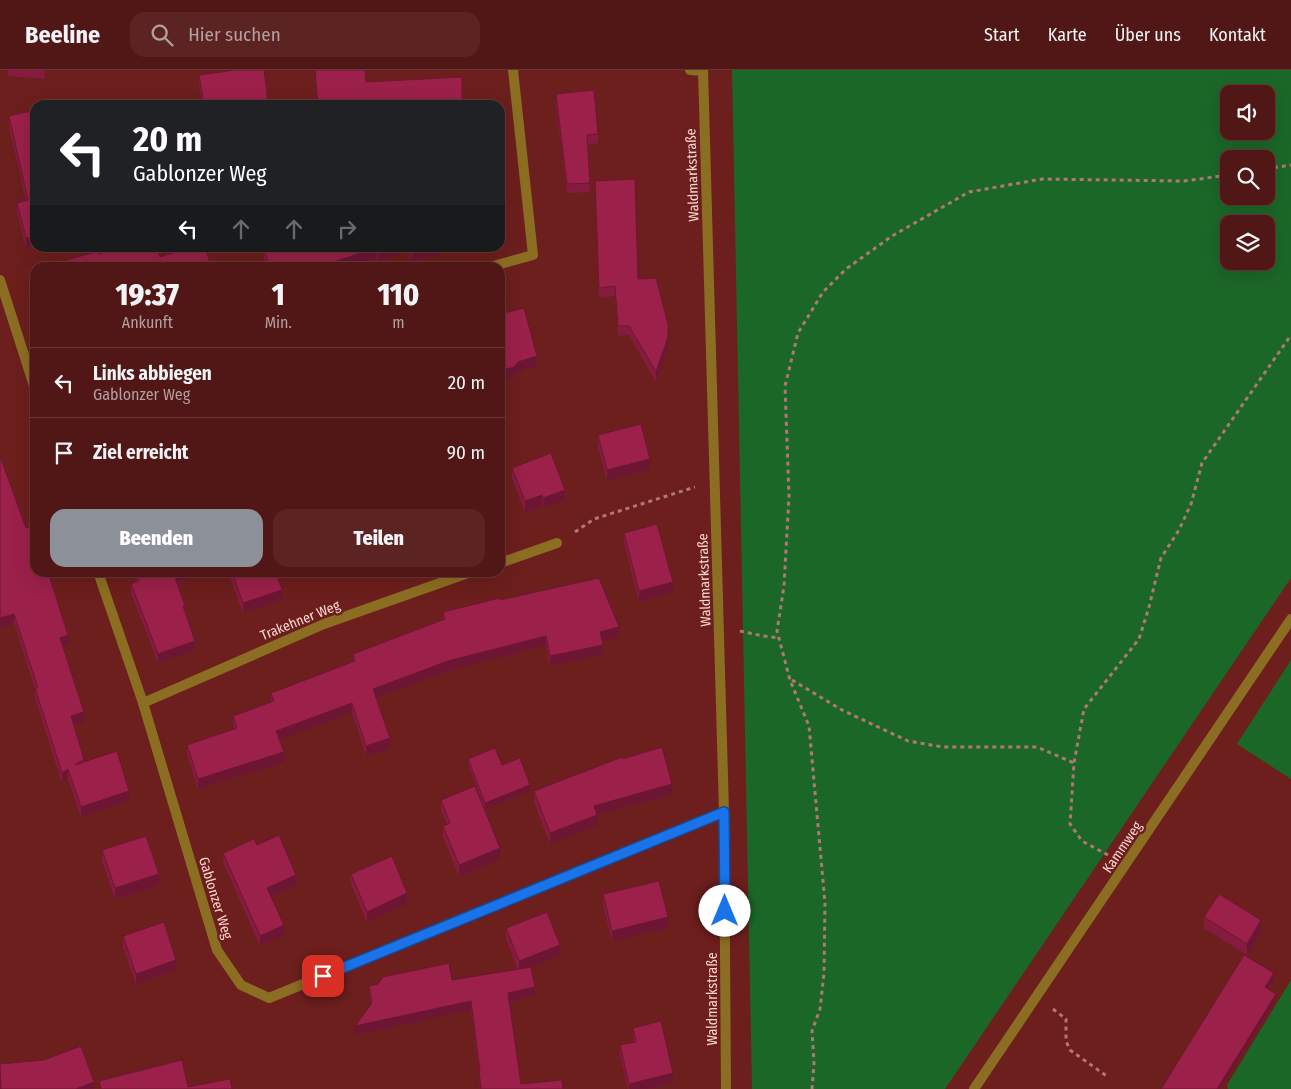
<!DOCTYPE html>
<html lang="de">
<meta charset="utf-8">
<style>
body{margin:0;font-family:"Fira Sans Condensed",sans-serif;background:#5b2423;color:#f1f3f6;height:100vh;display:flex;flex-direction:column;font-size:19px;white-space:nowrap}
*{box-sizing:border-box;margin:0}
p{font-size:16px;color:#b49fa1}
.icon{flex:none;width:28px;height:28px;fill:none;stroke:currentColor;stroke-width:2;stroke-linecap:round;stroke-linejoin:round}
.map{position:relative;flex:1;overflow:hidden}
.details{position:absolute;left:30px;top:192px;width:475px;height:315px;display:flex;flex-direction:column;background:#511716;border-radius:15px;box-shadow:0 5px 20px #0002,0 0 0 1px #673635}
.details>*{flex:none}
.guide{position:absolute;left:30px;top:30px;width:475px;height:152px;border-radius:15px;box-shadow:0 5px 20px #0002,0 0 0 1px #673635;background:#202124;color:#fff;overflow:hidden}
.buttons{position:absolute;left:1220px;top:15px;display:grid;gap:10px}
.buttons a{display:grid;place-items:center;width:55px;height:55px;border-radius:10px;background:#511716;box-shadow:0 5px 20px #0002,0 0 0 1px #673635;font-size:25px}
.pin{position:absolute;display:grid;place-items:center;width:42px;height:42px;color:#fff;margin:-21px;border-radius:10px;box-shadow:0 2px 8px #0006}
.me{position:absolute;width:55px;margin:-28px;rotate:0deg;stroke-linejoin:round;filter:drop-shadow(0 0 4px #0008)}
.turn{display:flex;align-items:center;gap:18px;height:105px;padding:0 20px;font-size:22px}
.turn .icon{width:65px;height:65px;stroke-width:2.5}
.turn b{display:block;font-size:35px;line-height:42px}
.lanes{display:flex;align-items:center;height:48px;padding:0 20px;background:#0003;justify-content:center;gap:25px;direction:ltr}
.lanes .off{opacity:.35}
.eta{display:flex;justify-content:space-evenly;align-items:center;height:85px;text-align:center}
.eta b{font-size:30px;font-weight:800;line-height:35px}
.cta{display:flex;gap:10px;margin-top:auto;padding:10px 20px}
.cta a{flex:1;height:58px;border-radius:15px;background:#8c9099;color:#fff;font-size:20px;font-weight:800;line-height:58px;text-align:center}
.cta a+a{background:#5b2423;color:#f1f3f6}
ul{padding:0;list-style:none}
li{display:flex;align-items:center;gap:15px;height:70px;padding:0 20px;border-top:1px solid #673635}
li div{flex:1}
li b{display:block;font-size:19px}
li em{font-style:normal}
header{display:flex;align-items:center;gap:30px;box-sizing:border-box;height:70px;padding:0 25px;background:#511716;border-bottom:1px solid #673635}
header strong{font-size:24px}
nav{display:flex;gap:28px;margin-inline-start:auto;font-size:18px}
.search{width:350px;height:45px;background:#5b2423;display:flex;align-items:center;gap:12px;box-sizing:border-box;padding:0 18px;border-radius:15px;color:#b49fa1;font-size:19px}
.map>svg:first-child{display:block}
.green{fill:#1b6728;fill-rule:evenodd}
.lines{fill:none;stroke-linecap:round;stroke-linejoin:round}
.path{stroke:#b27774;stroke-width:3;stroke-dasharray:4 4;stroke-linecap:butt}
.minor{stroke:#8c6e22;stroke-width:10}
.wall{fill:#851c40}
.shaded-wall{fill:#6c1634}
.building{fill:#9b204a;stroke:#6c1634}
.route-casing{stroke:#114b97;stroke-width:12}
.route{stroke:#1a73e8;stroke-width:9}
.labels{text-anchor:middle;stroke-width:5;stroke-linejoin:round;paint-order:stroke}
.street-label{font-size:14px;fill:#fdd7d2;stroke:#6c1f1d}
</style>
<header>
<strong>Beeline</strong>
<div class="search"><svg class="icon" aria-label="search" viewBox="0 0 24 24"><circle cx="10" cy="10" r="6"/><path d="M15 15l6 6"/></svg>Hier suchen</div>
<nav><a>Start</a><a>Karte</a><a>Über uns</a><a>Kontakt</a></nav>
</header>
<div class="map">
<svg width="1291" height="1019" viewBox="0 0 1291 1019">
<rect width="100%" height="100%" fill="#6c1f1d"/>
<g class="green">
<path d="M732,0H1291V508L945,1019H752ZM1229,24H1266V61H1229ZM1229,89H1266V126H1229ZM1229,154H1266V191H1229Z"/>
<polygon points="1291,590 1291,709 1237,674"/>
<polygon points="1291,910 1291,1019 1228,1019 1227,1015"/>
</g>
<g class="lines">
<g class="path">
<polyline points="1266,99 1291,95"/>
<polyline points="575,462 594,449 695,417"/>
<polyline points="740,561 763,566 779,568"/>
<polyline points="792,610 842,640 908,671 943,677 1037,677 1074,693"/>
<polyline points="1108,785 1082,771 1070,754 1074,693 1084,639 1139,569 1149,537 1161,488 1179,460 1191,434 1202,393 1291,265"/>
<polyline points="1053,939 1066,949 1066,971 1070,980 1108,1007"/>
<polyline points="812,1019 814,993 812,961 820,939 824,903 825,833 809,656 790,610 777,561 784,516 789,426 785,316 798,263 823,222 846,199 892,166 969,122 1042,109 1184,111 1229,105"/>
</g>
<g class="minor">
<polyline points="690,0 703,1"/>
<polyline points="703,0 724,742 726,1019"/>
<polyline points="486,198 533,185 513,0"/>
<polyline points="0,210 35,319"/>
<polyline points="500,493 557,473"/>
<polyline points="98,502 143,633 217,880 241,915 269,928 724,742"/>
<polyline points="143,633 324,554 471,502"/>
<polyline points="974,1019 1291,549"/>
</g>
</g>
<g class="wall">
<polygon points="8,0 45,0 44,9 8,6"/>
<polygon points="315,0 365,0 366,12 462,35 317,35"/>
<polygon points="199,5 267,35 202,35 199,15"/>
<polygon points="556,24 598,64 598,73 587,75 590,122 567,123 556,34"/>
<polygon points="35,40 26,178 17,143 17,133 26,131 9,56 9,46"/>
<polygon points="595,121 638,209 668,277 656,312 629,265 618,266 615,226 599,228"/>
<polygon points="270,178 454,178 454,181 412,191 410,181 378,191 377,188 345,198 267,198 264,188 264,179"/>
<polygon points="99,184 160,187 212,198 63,198 63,191"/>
<polygon points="500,244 537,296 518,301 514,307 504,309 500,307"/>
<polygon points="598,365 650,399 607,411 598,376"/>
<polygon points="0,386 26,458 52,502 52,510 50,510 68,575 63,577 84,652 73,655 84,692 129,731 81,747 68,709 62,713 35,628 35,619 14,553 0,558"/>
<polygon points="512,398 565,430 543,438 542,436 525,442 512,408"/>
<polygon points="624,463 673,522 639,532 624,473"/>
<polygon points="133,502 205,502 177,512 195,580 158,593 131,523 131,514 137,512"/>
<polygon points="230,502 276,502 282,530 243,543 230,507"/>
<polygon points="500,530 619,567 602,571 603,584 550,596 546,575 448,601 376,628 390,678 366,686 352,642 279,669 284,692 198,719 187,684 187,675 234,659 233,655 233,646 271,632 271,623 353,593 353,584 443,550 443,542"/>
<polygon points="468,689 502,695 530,721 485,739 468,694"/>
<polygon points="623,689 672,724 597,745 597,755 550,774 534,732 534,721"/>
<polygon points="441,730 500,789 459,806 443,767 443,756 447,754 441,740"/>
<polygon points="257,775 296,815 271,826 284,865 260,876 223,792 223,783"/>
<polygon points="102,780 159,815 115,829 102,791"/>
<polygon points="351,804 407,834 367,852 351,815"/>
<polygon points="603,824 668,858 612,871 603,835"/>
<polygon points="1204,847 1261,861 1247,885 1204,858"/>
<polygon points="506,858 560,886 528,898 535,926 509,932 521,1014 563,1019 480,1019 479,1010 479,1001 471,940 355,965 371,935 369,925 369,916 452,910 518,900 506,869"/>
<polygon points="123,866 176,900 136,914 123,877"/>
<polygon points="633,958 673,1013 647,1019 628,1019 620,985 620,975 634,972 633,968"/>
</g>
<g class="shaded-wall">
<polygon points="35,166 35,176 26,178 26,168"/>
<polygon points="377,178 377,188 345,198 324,198 324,195"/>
<polygon points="392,178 410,178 410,181 378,191 378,182"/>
<polygon points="430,178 454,178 454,181 412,191 412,182"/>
<polygon points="161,191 161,198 142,198"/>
<polygon points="324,193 324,198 310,198"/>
<polygon points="668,267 668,277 656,312 656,302"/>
<polygon points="537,286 537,296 518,301 514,307 504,309 504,300 518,292"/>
<polygon points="650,389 650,399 607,411 607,400"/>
<polygon points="565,420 565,430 543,438 543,428"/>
<polygon points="542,425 542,436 525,442 525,431"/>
<polygon points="48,502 52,502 52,510 48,511"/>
<polygon points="178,502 205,502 174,513 174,504"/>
<polygon points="673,512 673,522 639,532 639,521"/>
<polygon points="282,520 282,530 243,543 243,533"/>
<polygon points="14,544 14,553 0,558 0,548"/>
<polygon points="619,557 619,567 600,572 600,562"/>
<polygon points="68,565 68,575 60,578 60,568"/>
<polygon points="546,566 546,575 448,601 373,629 373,619 448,591"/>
<polygon points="195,571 195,580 158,593 158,584"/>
<polygon points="603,575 603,584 550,596 550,586"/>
<polygon points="352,633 352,642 276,671 276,661"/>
<polygon points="84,642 84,652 71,656 71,646"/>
<polygon points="390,668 390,678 366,686 366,676"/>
<polygon points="284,682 284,692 198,719 198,709"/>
<polygon points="68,699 68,709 62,713 62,703"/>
<polygon points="672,714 672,724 597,745 597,755 550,774 550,763 594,736"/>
<polygon points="530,715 530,721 485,739 485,733"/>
<polygon points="129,721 129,731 81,747 81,737"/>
<polygon points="500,778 500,789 459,806 459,795"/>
<polygon points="159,804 159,815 115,829 115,818"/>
<polygon points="296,805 296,815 267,828 267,818"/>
<polygon points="407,823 407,834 367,852 367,842"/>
<polygon points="668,847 668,858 612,871 612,861"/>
<polygon points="1261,850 1261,861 1247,885 1247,874"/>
<polygon points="284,855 284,865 260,876 260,866"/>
<polygon points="560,875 560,886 519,902 519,891"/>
<polygon points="176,890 176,900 136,914 136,904"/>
<polygon points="1274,903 1274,909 1265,922 1265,917"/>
<polygon points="535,917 535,926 508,932 508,923"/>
<polygon points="1276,924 1276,929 1220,1019 1217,1019"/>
<polygon points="471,931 471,940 355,965 355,956"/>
<polygon points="673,1003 673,1013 647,1019 629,1019 629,1014"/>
<polygon points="94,1012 94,1019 76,1019"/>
</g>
<g class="building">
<polygon points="235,0 264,0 267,22 267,35 204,35 199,5"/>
<polygon points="315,0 365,0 366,12 462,7 462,35 318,35"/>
<polygon points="594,20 598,64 587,65 590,113 567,114 556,24"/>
<polygon points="35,40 35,166 26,168 17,133 28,130 9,46"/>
<polygon points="635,109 638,209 656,208 668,254 668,267 656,302 629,256 618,256 615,216 599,218 595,111"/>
<polygon points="118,178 156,178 160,187 187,178 205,178 212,198 163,198 161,191 142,198 65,198 63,191 99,181 99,184"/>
<polygon points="270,178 392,178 378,182 377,178 324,195 324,193 310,198 270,198 264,179"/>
<polygon points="411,178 430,178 412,182"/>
<polygon points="524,238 537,286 518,292 514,297 504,300 500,297 500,244"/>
<polygon points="641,354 650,389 607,400 598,365"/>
<polygon points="551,383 565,420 543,428 542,425 525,431 512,398"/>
<polygon points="0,386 26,458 35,455 35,502 48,502 68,565 60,568 84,642 71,646 84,689 75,695 117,681 129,721 81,737 68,699 62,703 35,618 38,618 14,544 0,548"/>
<polygon points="657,454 673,512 639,521 624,463"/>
<polygon points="136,502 178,502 174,504 185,536 183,536 195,571 158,584 131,514 139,511"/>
<polygon points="232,502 276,502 282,520 243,533"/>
<polygon points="599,508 619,557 600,562 603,575 550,586 546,566 448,591 373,619 390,668 366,676 352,633 276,661 284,682 198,709 187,675 237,658 233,646 274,631 271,623 355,591 353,584 445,549 443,542 500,528 500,530"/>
<polygon points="662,677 672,714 594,736 597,745 550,763 534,721 622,687 623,689"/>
<polygon points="495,678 502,695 520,688 530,715 485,733 468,689"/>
<polygon points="475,716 500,778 459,795 443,756 450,753 441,730"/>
<polygon points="279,765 296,805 267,818 284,855 260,866 223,783 254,769 257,775"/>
<polygon points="146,766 159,804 115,818 102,780"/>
<polygon points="392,786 407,823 367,842 351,804"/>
<polygon points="659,811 668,847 612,861 603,824"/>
<polygon points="1219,824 1261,850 1247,874 1204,847"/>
<polygon points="547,842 560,875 519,891 506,858"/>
<polygon points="164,852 176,890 136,904 123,866"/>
<polygon points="1244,885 1274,903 1265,917 1276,924 1217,1019 1161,1019"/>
<polygon points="449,893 452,910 531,897 535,917 508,923 521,1014 562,1010 563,1019 481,1019 479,1001 480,1001 471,931 355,956 372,933 369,916 378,914 383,907"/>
<polygon points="661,951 673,1003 629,1014 620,975 636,972 633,958"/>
<polygon points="81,976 94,1012 76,1019 1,1019 0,994 44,990"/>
<polygon points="182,990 188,1017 230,1009 232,1019 101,1019 99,1011"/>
</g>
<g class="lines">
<g class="route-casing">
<polyline id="route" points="323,906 724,742 725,841"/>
</g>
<use href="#route" class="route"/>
</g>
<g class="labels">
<g class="street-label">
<text transform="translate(692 105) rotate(-92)" y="5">Waldmarkstraße</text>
<text transform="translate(704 510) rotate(-92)" y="5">Waldmarkstraße</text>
<text transform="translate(300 550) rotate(-22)" y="5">Trakehner Weg</text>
<text transform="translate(1122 777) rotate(-56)" y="5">Kammweg</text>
<text transform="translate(216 828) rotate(73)" y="5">Gablonzer Weg</text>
<text transform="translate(712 929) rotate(-90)" y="5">Waldmarkstraße</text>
</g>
</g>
</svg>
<div class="buttons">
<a><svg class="icon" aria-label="sound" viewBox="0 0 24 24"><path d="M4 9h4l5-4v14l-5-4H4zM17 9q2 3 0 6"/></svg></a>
<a><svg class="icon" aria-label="search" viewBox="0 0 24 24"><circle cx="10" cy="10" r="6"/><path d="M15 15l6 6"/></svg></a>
<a><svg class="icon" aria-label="layers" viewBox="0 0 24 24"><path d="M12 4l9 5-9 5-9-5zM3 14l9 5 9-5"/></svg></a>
</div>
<div class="pin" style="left:323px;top:906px;background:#d93025"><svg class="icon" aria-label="arrive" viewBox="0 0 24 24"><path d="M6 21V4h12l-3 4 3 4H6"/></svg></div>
<svg class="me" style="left:725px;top:841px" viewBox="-20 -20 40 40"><circle r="19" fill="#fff"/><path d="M0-13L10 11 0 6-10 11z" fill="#1a73e8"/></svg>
<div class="guide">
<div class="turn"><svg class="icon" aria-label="left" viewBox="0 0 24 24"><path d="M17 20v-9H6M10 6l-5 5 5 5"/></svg><div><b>20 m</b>Gablonzer Weg</div></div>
<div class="lanes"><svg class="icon" aria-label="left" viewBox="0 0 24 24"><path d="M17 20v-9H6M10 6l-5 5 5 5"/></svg><svg class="icon off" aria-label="ahead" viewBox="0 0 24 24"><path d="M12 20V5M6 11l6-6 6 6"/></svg><svg class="icon off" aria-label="ahead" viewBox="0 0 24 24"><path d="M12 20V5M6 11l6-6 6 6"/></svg><svg class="icon off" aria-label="right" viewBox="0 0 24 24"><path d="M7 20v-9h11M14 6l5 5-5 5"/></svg></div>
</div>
<section class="details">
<div class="eta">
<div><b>19:37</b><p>Ankunft</p></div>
<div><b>1</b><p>Min.</p></div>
<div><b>110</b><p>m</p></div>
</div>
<ul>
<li><svg class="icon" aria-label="left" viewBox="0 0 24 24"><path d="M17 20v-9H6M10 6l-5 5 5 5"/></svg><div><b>Links abbiegen</b><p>Gablonzer Weg</p></div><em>20 m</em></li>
<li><svg class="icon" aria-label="arrive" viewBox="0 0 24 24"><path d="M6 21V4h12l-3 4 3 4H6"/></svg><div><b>Ziel erreicht</b></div><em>90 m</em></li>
</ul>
<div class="cta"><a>Beenden</a><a>Teilen</a></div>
</section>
</div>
